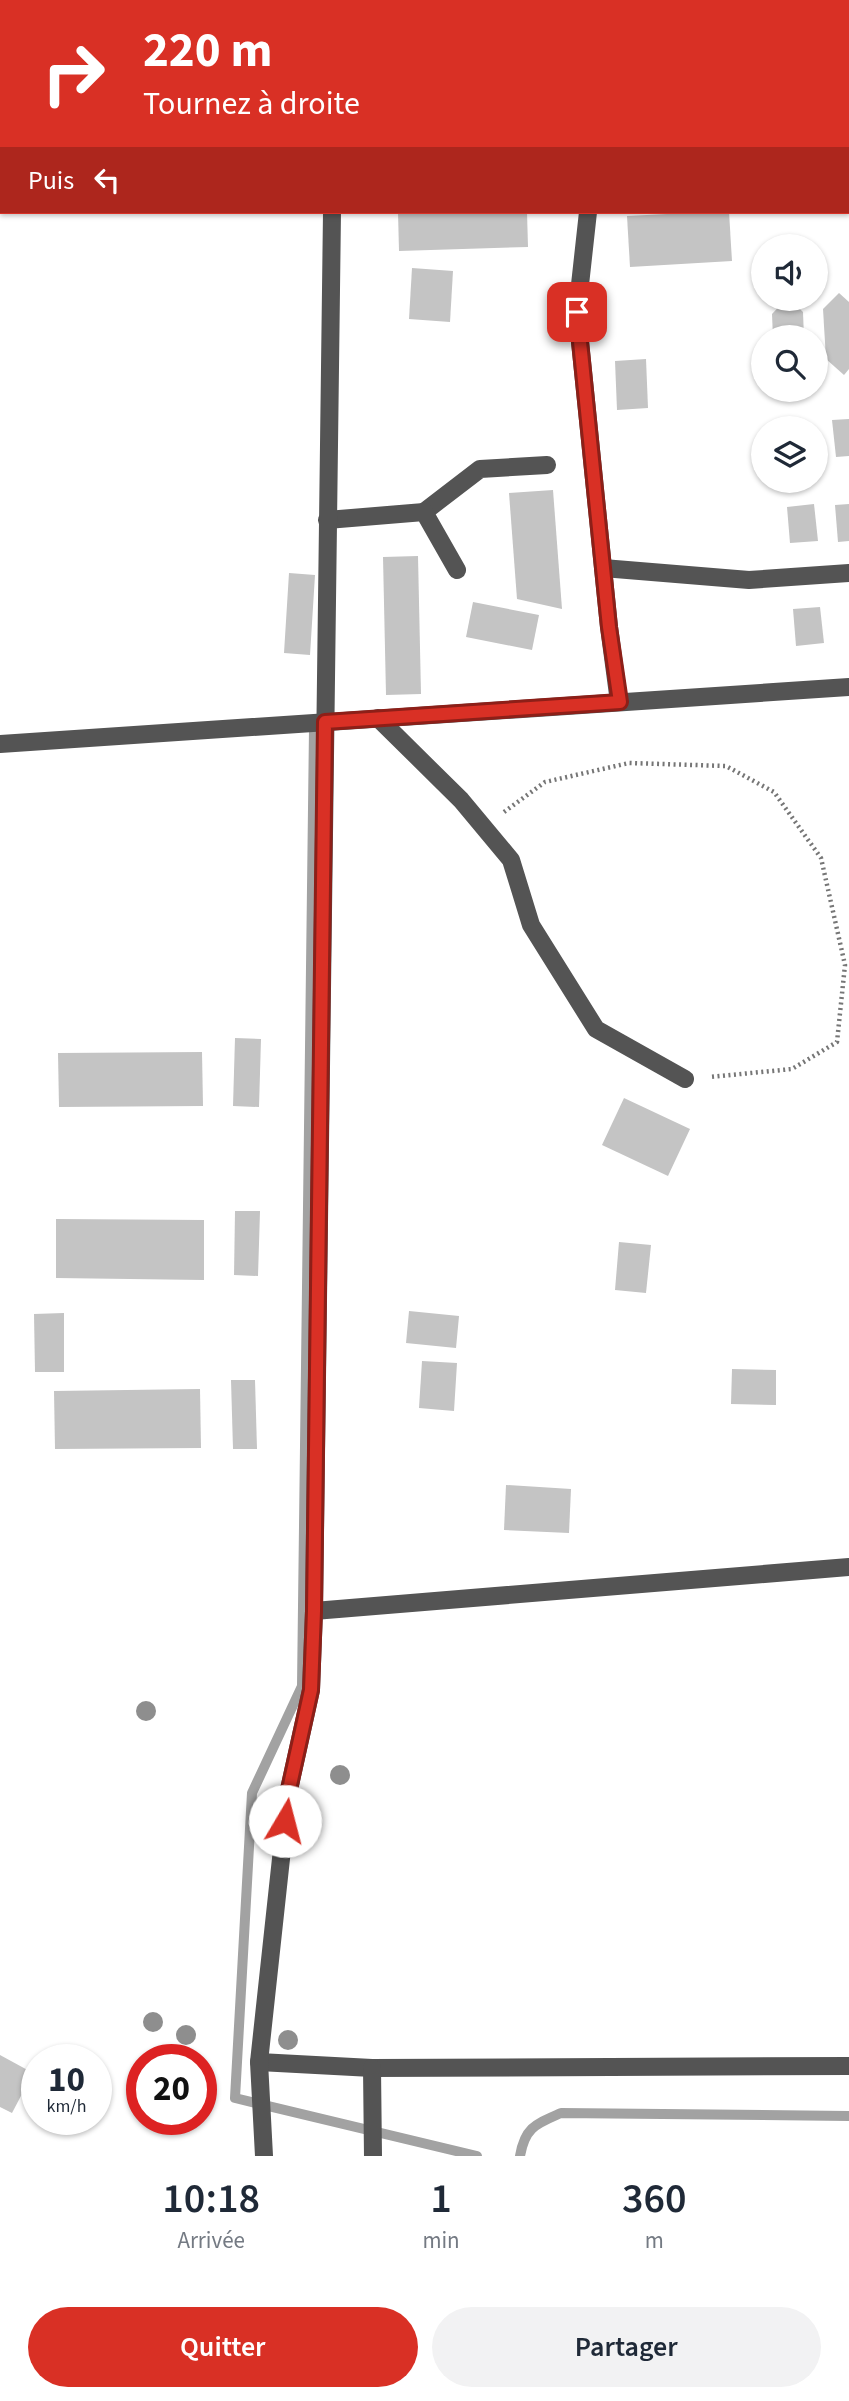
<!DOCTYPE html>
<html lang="fr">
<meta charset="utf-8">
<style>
body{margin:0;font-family:"Source Sans 3",sans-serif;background:#f2f2f3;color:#1f2937;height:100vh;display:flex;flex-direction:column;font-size:26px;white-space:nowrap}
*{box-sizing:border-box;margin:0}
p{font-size:23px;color:#747a83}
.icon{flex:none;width:38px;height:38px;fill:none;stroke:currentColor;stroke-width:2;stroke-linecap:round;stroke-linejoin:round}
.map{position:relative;height:2156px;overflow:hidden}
.side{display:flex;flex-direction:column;background:#fff;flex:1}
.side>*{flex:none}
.top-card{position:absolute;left:0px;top:0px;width:850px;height:214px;box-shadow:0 2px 5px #0004;background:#d93025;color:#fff;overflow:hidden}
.fabs{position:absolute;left:751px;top:234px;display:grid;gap:14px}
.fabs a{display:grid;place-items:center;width:77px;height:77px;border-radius:50%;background:#fff;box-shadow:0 2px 5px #0004;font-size:35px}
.speed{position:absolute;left:21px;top:2044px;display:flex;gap:14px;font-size:35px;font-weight:700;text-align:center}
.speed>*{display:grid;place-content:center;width:91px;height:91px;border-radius:50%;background:#fff;box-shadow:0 2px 5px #0004;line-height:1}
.speed small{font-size:18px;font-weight:400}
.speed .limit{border:10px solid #d22;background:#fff;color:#111}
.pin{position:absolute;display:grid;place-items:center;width:60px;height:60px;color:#fff;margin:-30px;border-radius:14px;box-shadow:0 4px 10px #0006}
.me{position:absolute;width:77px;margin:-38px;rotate:8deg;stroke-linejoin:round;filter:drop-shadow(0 0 5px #0008)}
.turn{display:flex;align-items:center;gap:24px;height:147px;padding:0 28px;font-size:32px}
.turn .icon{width:91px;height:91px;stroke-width:2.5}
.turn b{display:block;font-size:49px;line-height:60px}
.then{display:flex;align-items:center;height:66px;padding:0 28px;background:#0003;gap:14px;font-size:26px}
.eta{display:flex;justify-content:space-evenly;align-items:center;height:119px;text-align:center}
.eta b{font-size:42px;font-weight:600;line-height:49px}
.button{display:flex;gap:14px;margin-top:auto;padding:14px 28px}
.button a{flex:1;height:80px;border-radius:42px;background:#d93025;color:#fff;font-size:28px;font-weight:600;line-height:80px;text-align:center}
.button a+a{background:#f2f2f3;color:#1f2937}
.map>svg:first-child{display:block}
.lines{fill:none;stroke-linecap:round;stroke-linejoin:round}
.stream{stroke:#a2a2a2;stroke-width:10}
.building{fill:#c4c4c4}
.path{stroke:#767676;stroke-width:4.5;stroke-dasharray:2 3.5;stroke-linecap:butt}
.minor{stroke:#545454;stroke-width:18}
.tree{fill:#8e8e8e}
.route-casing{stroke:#8d1f18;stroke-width:18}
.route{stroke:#d93025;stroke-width:12}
</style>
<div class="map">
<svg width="849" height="2156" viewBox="0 0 849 2156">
<rect width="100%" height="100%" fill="#fff"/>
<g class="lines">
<g class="stream">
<polyline points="314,729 302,1686 252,1793 235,2098 477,2156"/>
<path d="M520,2156C525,2127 536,2124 561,2113L849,2116"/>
</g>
</g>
<g class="building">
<polygon points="398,212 527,212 528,247 399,251"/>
<polygon points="707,212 729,212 732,261 630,267 627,216"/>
<polygon points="412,268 453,271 450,322 409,319"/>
<polygon points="839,293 849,302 849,369 844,375 826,359 823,309"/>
<polygon points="786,299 789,299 803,312 804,338 773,338 772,314"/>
<polygon points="646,359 648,408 617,410 615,361"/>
<polygon points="849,419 849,456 836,457 832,420"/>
<polygon points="809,422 810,429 781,429 781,425"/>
<polygon points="553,490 562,609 517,599 509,493"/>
<polygon points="814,504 818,541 790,543 787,507"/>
<polygon points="849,504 849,541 838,542 835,505"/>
<polygon points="418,556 421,694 386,695 383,557"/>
<polygon points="289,573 315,575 310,655 284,653"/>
<polygon points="473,602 539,615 532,650 466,637"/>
<polygon points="820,607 824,643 796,646 793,609"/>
<polygon points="235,1038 261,1039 259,1107 233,1106"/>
<polygon points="202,1052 203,1106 59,1107 58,1053"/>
<polygon points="624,1098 690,1129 668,1176 602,1145"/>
<polygon points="235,1211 260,1211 258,1276 234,1275"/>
<polygon points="56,1219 204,1220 204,1280 56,1278"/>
<polygon points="619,1242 651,1245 646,1293 615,1290"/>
<polygon points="409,1311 459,1316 456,1348 406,1343"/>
<polygon points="64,1313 64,1372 35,1372 34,1314"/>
<polygon points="422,1361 457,1363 454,1411 419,1408"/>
<polygon points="732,1369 776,1370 776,1405 731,1404"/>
<polygon points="231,1380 255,1380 257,1449 233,1449"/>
<polygon points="200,1389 201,1448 55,1449 54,1391"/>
<polygon points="506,1485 571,1489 569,1533 504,1530"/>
<polygon points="0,2055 33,2073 12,2113 0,2107"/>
</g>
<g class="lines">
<polyline class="path" points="504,812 545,782 629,763 726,766 774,792 821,858 845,965 837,1042 792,1069 710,1077"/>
<g class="minor">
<polyline points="335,2 335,0"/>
<polyline points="588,212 577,312 609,627 619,702"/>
<polyline points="424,512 480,469 547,465"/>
<polyline points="327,520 424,512 457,570"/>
<polyline points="603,568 749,580 849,573"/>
<polyline points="378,718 461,800 511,860 531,925 596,1029 685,1079"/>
<polyline points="0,744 849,687"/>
<polyline points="314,1611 849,1567"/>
<polyline points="259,2062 372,2068 849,2066"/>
<polyline points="372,2068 373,2156"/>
<polyline points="264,2156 259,2062 288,1794 311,1690 314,1611 332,212"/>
</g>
</g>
<g class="tree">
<circle cx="146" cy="1711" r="10"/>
<circle cx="340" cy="1775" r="10"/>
<circle cx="153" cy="2022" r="10"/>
<circle cx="186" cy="2035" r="10"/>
<circle cx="288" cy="2040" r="10"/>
</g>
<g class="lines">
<g class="route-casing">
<polyline id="route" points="285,1821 288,1794 311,1690 314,1611 325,722 620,702 609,627 577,312"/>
</g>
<use href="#route" class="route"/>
</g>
</svg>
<div class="fabs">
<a><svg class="icon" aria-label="sound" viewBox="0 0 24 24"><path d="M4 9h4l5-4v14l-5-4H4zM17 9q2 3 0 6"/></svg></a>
<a><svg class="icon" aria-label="search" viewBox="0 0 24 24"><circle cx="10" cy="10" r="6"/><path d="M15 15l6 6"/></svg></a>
<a><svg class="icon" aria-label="layers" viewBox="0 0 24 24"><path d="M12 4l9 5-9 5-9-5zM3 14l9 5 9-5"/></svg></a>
</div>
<div class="speed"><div>10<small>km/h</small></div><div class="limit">20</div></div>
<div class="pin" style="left:577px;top:312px;background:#d93025"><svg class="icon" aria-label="arrive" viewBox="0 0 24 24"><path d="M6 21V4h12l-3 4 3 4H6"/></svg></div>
<svg class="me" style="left:285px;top:1821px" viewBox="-20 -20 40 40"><circle r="19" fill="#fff"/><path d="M0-13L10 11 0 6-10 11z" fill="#d93025"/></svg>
<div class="top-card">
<div class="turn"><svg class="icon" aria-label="right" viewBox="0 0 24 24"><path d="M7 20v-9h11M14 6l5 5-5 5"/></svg><div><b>220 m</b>Tournez à droite</div></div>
<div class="then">Puis<svg class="icon" aria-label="left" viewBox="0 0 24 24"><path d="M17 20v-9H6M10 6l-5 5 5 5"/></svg></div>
</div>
</div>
<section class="side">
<div class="eta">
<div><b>10:18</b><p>Arrivée</p></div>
<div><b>1</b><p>min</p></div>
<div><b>360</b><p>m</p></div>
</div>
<div class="button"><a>Quitter</a><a>Partager</a></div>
</section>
